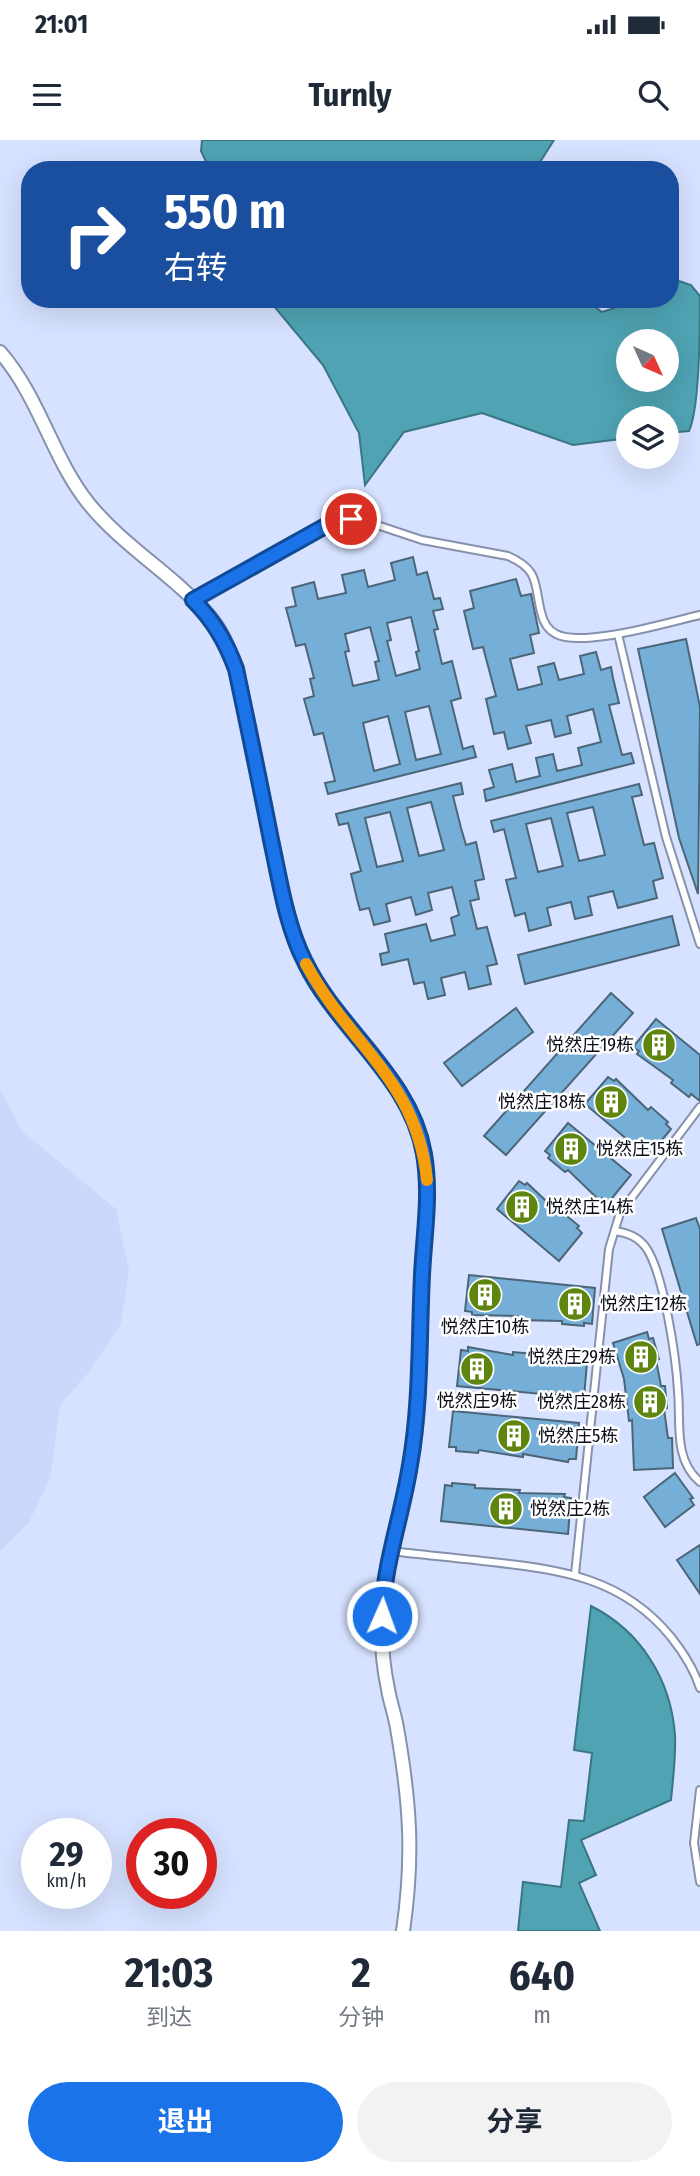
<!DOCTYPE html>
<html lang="zh">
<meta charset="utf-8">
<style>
body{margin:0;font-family:"Fira Sans Condensed","Noto Sans SC",sans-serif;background:#f2f2f3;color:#1f2937;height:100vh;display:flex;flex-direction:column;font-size:26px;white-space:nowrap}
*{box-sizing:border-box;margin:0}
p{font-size:23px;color:#747a83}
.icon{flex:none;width:38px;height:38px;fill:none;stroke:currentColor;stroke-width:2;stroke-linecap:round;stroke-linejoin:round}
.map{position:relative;height:1791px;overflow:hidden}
.panel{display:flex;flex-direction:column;background:#fff;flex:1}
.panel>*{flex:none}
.top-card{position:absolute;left:21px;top:21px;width:658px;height:147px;border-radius:28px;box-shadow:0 7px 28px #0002;background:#1a4fa0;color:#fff;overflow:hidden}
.needle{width:46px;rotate:135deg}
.buttons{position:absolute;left:616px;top:189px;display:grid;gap:14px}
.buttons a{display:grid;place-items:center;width:63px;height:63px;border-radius:50%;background:#fff;box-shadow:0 7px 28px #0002;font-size:35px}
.speed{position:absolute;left:21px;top:1678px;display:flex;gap:14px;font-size:35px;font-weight:700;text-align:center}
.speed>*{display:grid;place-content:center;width:91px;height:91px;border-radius:50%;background:#fff;box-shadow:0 7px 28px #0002;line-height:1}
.speed small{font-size:18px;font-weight:400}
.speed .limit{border:10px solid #d22;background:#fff;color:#111}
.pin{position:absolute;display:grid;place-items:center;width:60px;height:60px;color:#fff;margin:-30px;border:4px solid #fff;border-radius:50%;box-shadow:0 2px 7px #0007}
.me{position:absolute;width:77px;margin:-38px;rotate:2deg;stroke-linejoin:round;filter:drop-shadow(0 0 5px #0008)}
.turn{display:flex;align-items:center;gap:24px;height:147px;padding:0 28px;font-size:32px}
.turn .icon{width:91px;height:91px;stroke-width:2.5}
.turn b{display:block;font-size:49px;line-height:60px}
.eta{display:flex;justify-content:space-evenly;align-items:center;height:119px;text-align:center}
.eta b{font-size:42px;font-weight:700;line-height:49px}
.action{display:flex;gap:14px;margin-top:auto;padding:14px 28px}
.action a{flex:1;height:80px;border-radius:42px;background:#1a73e8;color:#fff;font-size:28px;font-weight:700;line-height:80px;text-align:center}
.action a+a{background:#f2f2f3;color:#1f2937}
.status{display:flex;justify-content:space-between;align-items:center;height:49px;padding:0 35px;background:#fff;direction:ltr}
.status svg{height:19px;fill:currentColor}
header{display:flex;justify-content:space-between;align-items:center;height:91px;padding:0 28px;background:#fff;font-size:32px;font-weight:700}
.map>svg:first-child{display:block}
.built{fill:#cad8fc}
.water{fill:#4fa3b3;stroke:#3a7684;stroke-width:2;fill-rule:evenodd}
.building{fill:#75afd7;stroke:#4c6678;stroke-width:2;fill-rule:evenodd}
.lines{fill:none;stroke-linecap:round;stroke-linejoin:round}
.lane-casing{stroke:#8691ac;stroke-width:10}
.street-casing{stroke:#8691ac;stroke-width:16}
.lane{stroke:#fff;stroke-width:6}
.street{stroke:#fff;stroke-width:12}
.route-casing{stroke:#114b97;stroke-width:18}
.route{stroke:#1a73e8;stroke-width:12}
.slow{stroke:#f59e0b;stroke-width:12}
.labels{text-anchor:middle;stroke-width:5;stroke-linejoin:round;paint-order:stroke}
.poi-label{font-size:18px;fill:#0a0d17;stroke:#fff;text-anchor:start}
</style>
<div class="status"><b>21:01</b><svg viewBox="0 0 49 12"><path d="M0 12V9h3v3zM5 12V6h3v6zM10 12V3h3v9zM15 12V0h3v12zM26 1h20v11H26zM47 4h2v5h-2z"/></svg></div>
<header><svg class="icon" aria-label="menu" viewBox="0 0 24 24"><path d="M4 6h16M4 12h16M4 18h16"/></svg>Turnly<svg class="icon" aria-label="search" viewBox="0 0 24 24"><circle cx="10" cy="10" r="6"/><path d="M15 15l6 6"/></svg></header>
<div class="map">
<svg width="700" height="1791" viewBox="0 0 700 1791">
<rect width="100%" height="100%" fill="#d6e2ff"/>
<polygon class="built" points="0,950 23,992 116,1069 129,1130 121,1184 88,1233 60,1265 50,1339 29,1382 0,1411"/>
<g class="water">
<polygon points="202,0 554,0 535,30 210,30 201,11"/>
<path d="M670,138L691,145L700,156C700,188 700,268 689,291L667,293V278H628V298L573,305L482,273L404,292L365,345L359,293L323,225L268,159H579L587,161L602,172L621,166L628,159H670ZM628,201H667V240H628Z"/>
<path d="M591,1466C641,1491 671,1540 675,1595C676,1617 673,1639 671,1660L581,1700L596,1735L579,1743L600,1791H518L523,1742L561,1747L569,1680L584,1681L592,1613L574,1610Z"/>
</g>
<g class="building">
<path d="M413,417L417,435L427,432L434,459L440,458L443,469L433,471L438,489L434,490L442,524L452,521L461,558L451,561L463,609L473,606L476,617L328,654L325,643L335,641L323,593L314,595L304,559L314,556L310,539L314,538L305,504L296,506L289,479L286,468L296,466L292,448L314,442L318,459L346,453L342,435L364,430L368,447L395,440L391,423ZM411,477L419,511L416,512L420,529L396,536L387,501L391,500L387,483ZM370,487L379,521L375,522L379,540L353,546L345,512L349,511L345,494ZM429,566L441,614L416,620L405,572ZM388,576L400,624L374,631L363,583Z"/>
<polygon points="516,439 521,456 531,454 539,493 530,495 534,513 510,519 518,550 542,544 538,527 554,523 559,540 584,534 580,516 596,512 601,530 611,527 613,538 619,563 609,565 622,615 631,613 634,623 486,661 484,650 494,647 489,630 512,624 516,642 540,636 536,618 553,614 557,631 582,625 578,608 601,602 593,569 567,576 571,593 555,597 551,580 526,586 531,603 508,609 504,592 494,594 486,559 496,556 483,507 473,509 464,471 474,468 470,451"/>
<polygon points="686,499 700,567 698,754 679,698 638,509"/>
<path d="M461,643L463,654L453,656L461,688L466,705L476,702L484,739L475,741L479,759L470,761L477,789L487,787L497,824L487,826L491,844L469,849L465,832L441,838L445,855L428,859L424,842L414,844L408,819L382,825L380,814L389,812L385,794L426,784L431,801L455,795L451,778L459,775L452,747L428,753L432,770L416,775L411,757L386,764L390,781L374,785L369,768L360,770L357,759L351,734L361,731L348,683L339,685L336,674ZM431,662L444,710L419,716L407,668ZM390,672L403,721L377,727L365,678Z"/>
<path d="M639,644L642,655L632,657L644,705L654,703L663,738L653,741L657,758L618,768L613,751L588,757L592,775L575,779L571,762L547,768L551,785L529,791L525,773L515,776L506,740L516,738L504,689L494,692L491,681ZM593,667L605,715L579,721L567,673ZM551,678L563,726L538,732L526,684Z"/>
<polygon points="672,776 679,805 525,844 518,815"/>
<polygon points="611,853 633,873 506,1015 484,996"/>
<polygon points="516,868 533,892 462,946 444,923"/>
<polygon points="656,879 700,915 700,961 691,954 689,957 671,943 673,940 637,914 639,911 633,907"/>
<polygon points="608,937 614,941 616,939 648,970 651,967 668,982 666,984 671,989 648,1017 585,964"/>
<polygon points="568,983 631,1035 608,1063 602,1058 600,1061 568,1030 565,1032 548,1018 550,1015 545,1011"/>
<polygon points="519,1041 525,1045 527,1043 560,1074 562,1072 579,1086 577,1088 582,1093 559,1121 497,1069"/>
<polygon points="696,1078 700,1089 700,1204 697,1205 662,1089"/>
<polygon points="469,1135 595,1148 592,1184 584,1183 584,1186 562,1184 562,1181 516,1180 517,1176 472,1175 472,1172 465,1171"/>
<polygon points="647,1192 649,1199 653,1198 659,1219 656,1220 661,1246 665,1246 667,1268 664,1269 668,1298 672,1298 673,1328 634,1330 632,1280 629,1281 624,1239 613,1203"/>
<polygon points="468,1207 513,1215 513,1212 535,1214 535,1217 581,1218 580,1222 587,1222 584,1258 457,1246 461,1210 468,1211"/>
<polygon points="453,1271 579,1283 576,1319 569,1319 568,1322 523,1314 523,1317 479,1310 478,1313 456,1311 456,1307 449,1307"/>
<polygon points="675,1333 693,1358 690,1359 694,1365 665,1387 644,1357"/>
<polygon points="452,1343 475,1345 475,1348 520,1350 519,1353 565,1354 564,1357 571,1358 568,1394 441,1381 445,1345 452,1346"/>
<polygon points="700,1405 700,1454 677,1420"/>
</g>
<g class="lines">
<g class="lane-casing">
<g id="lane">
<path d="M193,460L329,385L344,379H359L422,400L508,416C540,430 534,444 541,472C543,481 548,490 556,494C583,508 669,482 700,475"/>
<polyline points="618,494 666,697 700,804"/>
<path d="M615,1091C628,1093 639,1097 647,1109C664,1136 676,1217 678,1251C681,1283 673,1319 700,1342"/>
<path d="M390,1411C424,1415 458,1418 492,1422C562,1430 623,1438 671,1497C683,1512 694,1529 700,1548"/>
<polyline points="575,1434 609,1109 620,1073 700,967"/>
<polyline points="700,1650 694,1703 700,1742"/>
</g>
</g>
<g class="street-casing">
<path id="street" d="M0,212C40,258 52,318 89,364C124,407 174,435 210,477C223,492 229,511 237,529C247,583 258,637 269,691C278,734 286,777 303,818C333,889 409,933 424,1012C432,1054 424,1096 422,1137C419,1200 422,1266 410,1328C400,1379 383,1426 382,1477C381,1501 383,1526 388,1549C390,1562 395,1575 397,1588C410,1662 414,1716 403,1791"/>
</g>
<use href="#lane" class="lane"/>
<use href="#street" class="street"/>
</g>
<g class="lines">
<g class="route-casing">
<path id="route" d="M351,379L329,384L193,460C214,481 226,502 236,529C248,586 260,643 271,700C280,741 286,785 305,822C338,890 411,937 424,1014C431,1055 424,1094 422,1135C419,1198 421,1263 410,1325C402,1376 384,1423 382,1476"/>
</g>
<use href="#route" class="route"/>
<path class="slow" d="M306,824C350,906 417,940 427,1040"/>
</g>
<defs>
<g id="building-disc" transform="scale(1.75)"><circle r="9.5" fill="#5e860e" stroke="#fff"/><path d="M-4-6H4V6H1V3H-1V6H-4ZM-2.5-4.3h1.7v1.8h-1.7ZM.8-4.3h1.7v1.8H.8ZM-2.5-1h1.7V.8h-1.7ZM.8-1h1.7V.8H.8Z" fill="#fff"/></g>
</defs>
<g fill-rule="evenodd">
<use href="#building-disc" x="659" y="905"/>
<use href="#building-disc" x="611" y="962"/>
<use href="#building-disc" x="571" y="1009"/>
<use href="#building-disc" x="522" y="1067"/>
<use href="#building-disc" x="485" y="1155"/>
<use href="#building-disc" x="575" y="1164"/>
<use href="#building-disc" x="641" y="1217"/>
<use href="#building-disc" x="477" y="1229"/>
<use href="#building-disc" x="650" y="1262"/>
<use href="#building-disc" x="514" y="1296"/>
<use href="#building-disc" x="506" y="1369"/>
</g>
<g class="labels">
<g class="poi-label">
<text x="634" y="911" text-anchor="end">悦然庄19栋</text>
<text x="586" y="968" text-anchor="end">悦然庄18栋</text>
<text x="596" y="1015">悦然庄15栋</text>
<text x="546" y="1073">悦然庄14栋</text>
<text x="600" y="1170">悦然庄12栋</text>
<text x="485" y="1193" text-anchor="middle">悦然庄10栋</text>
<text x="616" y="1223" text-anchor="end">悦然庄29栋</text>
<text x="477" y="1267" text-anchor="middle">悦然庄9栋</text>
<text x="626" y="1268" text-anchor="end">悦然庄28栋</text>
<text x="538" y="1302">悦然庄5栋</text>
<text x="530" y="1375">悦然庄2栋</text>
</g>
</g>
</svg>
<div class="buttons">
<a><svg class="needle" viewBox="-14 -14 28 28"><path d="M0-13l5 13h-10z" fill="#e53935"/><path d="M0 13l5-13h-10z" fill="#747a83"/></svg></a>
<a><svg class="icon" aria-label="layers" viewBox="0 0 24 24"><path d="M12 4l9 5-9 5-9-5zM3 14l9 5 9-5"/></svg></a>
</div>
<div class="speed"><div>29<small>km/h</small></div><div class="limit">30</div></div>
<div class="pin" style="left:351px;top:379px;background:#d93025"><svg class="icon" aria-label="arrive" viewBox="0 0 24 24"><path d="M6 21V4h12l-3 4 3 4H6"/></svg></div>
<svg class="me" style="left:382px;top:1476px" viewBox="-20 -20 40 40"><circle r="17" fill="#1a73e8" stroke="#fff" stroke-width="3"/><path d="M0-11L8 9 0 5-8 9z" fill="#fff"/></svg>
<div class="top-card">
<div class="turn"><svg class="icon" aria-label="right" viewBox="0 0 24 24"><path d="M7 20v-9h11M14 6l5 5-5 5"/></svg><div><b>550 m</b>右转</div></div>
</div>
</div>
<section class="panel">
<div class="eta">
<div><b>21:03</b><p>到达</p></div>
<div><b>2</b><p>分钟</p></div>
<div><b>640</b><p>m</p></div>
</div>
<div class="action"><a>退出</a><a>分享</a></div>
</section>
